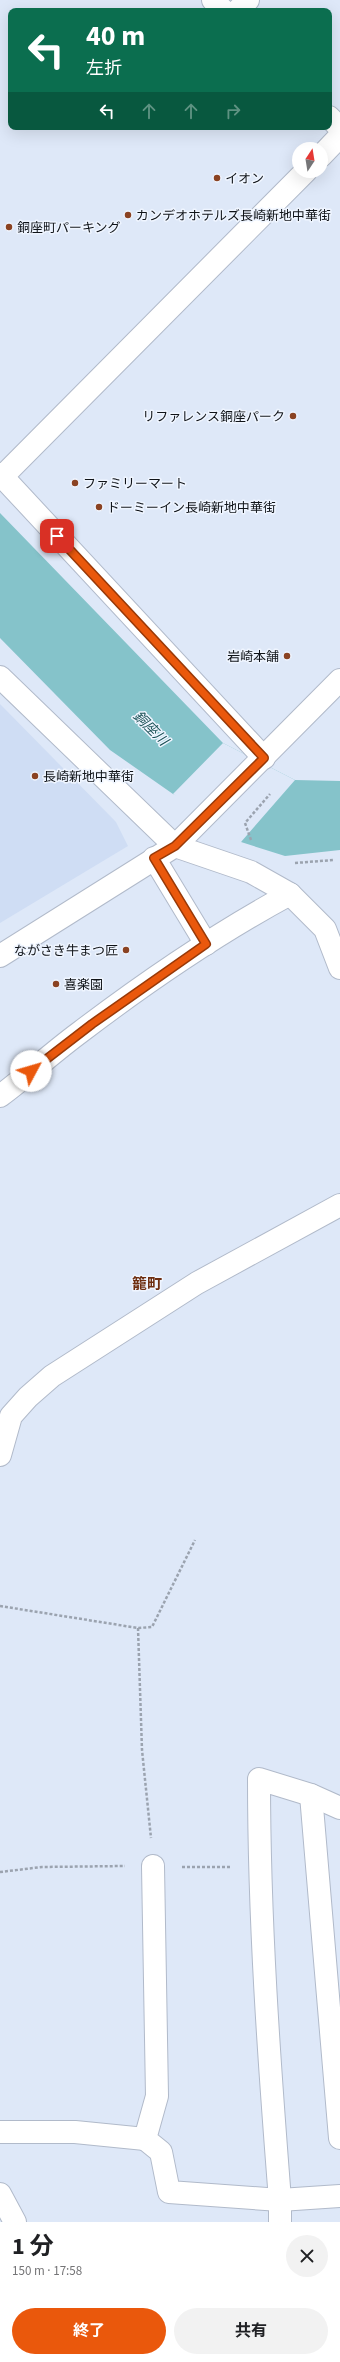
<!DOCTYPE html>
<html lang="ja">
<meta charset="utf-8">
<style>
body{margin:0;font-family:"Source Sans 3","Noto Sans JP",sans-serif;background:#f2f2f2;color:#202124;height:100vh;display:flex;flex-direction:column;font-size:15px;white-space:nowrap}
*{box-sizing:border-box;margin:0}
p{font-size:13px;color:#757577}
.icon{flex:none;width:22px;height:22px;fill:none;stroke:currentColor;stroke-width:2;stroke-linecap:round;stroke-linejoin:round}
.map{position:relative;height:2222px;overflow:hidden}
.side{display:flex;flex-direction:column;background:#fff;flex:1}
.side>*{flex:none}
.guide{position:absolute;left:8px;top:8px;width:324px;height:122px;border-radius:8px;box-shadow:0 4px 16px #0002;background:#0b6e4f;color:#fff;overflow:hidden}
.needle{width:26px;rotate:12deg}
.fabs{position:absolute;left:292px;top:142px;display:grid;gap:8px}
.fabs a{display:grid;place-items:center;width:36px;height:36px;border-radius:50%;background:#fff;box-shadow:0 4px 16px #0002;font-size:20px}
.pin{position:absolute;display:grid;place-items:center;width:34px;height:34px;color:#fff;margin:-17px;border-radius:8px;box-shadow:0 2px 6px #0006}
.me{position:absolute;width:44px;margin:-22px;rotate:51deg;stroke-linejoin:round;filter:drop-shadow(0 0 3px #0008)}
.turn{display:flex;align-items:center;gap:14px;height:84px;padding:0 12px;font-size:18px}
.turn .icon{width:52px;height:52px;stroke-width:2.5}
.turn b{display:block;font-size:28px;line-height:34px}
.lanes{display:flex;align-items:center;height:38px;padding:0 12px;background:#0003;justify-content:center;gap:20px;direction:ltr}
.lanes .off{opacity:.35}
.round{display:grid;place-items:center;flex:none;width:42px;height:42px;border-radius:21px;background:#f2f2f2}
.head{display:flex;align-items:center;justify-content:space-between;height:68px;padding:0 12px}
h1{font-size:24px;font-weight:700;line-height:30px}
.action{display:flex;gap:8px;margin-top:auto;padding:8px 12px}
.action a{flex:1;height:46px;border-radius:24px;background:#ea580c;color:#fff;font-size:16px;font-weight:700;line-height:46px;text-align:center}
.action a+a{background:#f2f2f2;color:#202124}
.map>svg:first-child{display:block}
.built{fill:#cfddf4}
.water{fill:#85c3ca}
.pier{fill:#dee8f8}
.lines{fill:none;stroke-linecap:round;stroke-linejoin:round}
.street-casing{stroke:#b1baca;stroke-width:24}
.secondary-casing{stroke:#b1baca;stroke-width:24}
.path{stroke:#9ba3af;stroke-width:2.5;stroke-dasharray:3 2;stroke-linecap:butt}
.street{stroke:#fff;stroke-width:22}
.secondary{stroke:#fff;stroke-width:22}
.route-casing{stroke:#983908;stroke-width:10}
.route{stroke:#ea580c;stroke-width:7}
.poi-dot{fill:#8a4222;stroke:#eff5ff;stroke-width:1.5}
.labels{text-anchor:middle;stroke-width:3;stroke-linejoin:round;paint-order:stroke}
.poi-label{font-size:13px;fill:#0f1318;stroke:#eff5ff;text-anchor:start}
.water-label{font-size:14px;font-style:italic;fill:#195055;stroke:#eff5ff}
.quarter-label{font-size:15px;font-weight:bold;fill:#6e2e10;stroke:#eff5ff}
</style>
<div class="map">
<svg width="340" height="2222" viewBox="0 0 340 2222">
<rect width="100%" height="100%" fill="#dee8f8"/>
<polygon class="built" points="0,704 116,822 128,846 0,923"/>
<polygon class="water" points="0,513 223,743 295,780 340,781 340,850 285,856 241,842 245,823 173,794 110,750 0,638"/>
<polygon class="pier" points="223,743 295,780 241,842 239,841 243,824 181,799 173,794"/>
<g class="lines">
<g class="street-casing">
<g id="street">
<polyline points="213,0 224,11"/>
<polyline points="237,11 248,0"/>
<polyline points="329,117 340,128"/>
<polyline points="321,156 340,136"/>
<polyline points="0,474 264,758"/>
<polyline points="0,479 306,171"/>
<polyline points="0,677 175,846 251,872 290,894 325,929 340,968"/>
<polyline points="154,858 206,944"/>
<path d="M0,1096C27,1076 52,1053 79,1033C146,982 216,934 290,894"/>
<polyline points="0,1455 11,1416 28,1397 52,1376 197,1283 340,1205"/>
<polyline points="311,1795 340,2138"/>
<polyline points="153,1866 157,2096 145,2139 161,2152 169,2192 280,2200 340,2196"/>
<polyline points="0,2132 75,2132 145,2139"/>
<polyline points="0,2194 15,2222"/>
<path d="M280,2222V2200C269,2060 259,1920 259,1779L311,1795L340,1808"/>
</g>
</g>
<g class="secondary-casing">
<polyline id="secondary" points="0,956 175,846 340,680"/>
</g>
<g class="path">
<polyline points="251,840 245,823 270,794"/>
<polyline points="295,863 334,860"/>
<polyline points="0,1606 138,1628 152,1627 195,1540"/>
<polyline points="138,1628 142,1750 151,1838"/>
<polyline points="182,1867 231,1867"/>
<polyline points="0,1872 42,1867 125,1866"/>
</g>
<use href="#street" class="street"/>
<use href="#secondary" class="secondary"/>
</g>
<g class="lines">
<g class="route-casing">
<polyline id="route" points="31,1071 92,1024 206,944 154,858 175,846 264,758 57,536"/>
</g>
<use href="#route" class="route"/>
</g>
<g class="poi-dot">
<circle cx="217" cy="178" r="4"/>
<circle cx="128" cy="215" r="4"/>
<circle cx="9" cy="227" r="4"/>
<circle cx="293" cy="416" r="4"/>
<circle cx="75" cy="483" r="4"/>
<circle cx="99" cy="507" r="4"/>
<circle cx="287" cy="656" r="4"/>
<circle cx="35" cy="776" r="4"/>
<circle cx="126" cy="950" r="4"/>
<circle cx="56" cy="984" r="4"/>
</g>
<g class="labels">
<g class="poi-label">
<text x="225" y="183">イオン</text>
<text x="136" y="220">カンデオホテルズ長崎新地中華街</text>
<text x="17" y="232">銅座町パーキング</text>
<text x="285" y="421" text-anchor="end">リファレンス銅座パーク</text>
<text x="83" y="488">ファミリーマート</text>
<text x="107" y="512">ドーミーイン長崎新地中華街</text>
<text x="279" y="661" text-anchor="end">岩崎本舗</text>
<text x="43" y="781">長崎新地中華街</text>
<text x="118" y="955" text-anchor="end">ながさき牛まつ匠</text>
<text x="64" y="989">喜楽園</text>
</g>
<g class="water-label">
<text transform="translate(151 728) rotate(45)" y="5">銅座川</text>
</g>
<g class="quarter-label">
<text x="147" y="1289">籠町</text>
</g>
</g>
</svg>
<div class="fabs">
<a><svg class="needle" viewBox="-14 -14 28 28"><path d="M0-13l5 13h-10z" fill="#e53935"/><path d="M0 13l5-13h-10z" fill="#757577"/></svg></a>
</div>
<div class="pin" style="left:57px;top:536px;background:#d93025"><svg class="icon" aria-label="arrive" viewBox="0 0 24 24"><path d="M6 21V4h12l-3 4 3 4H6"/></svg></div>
<svg class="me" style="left:31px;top:1071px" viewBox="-20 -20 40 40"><circle r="19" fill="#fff"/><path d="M0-13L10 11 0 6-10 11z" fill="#ea580c"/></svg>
<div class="guide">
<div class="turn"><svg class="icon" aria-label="left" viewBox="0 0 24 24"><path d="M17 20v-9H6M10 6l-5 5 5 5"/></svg><div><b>40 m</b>左折</div></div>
<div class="lanes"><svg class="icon" aria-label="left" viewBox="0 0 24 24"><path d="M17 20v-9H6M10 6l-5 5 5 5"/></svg><svg class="icon off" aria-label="ahead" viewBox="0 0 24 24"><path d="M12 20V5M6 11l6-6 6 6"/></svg><svg class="icon off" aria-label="ahead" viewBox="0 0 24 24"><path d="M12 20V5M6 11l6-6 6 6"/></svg><svg class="icon off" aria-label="right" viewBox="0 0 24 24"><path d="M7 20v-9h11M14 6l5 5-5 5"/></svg></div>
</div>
</div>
<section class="side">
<div class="head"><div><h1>1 分</h1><p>150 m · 17:58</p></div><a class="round"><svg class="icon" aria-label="close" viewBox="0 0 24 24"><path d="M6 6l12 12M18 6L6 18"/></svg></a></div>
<div class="action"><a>終了</a><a>共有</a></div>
</section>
